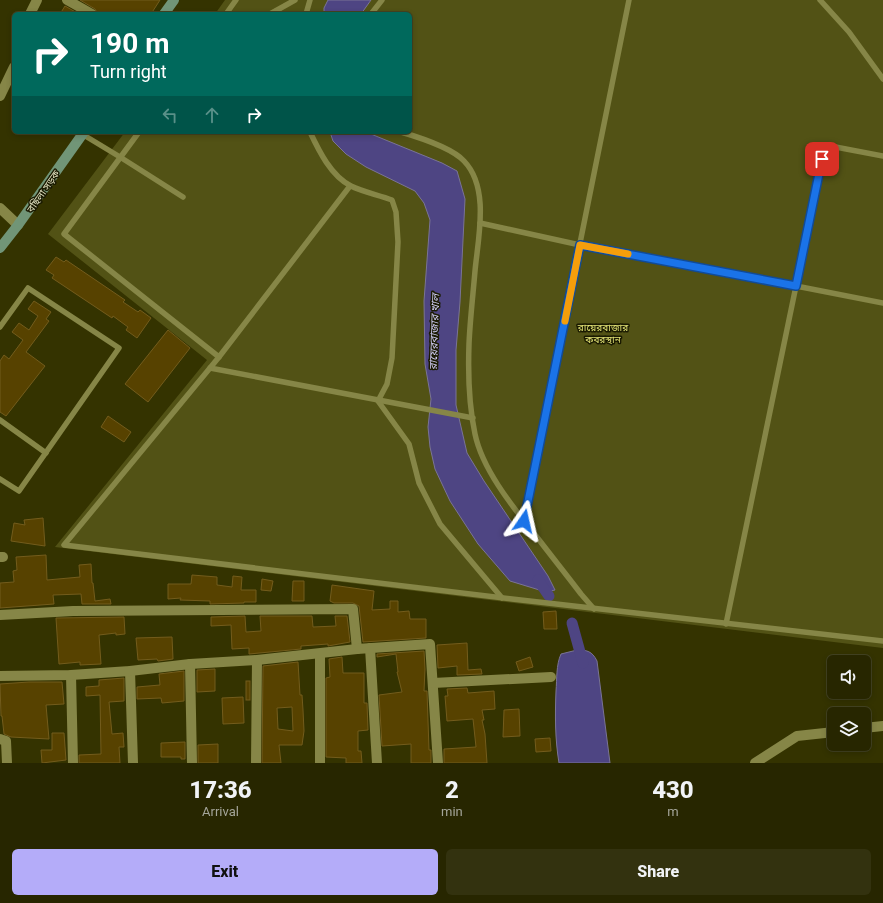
<!DOCTYPE html>
<meta charset="utf-8">
<style>
body{margin:0;font-family:Roboto,"Noto Sans Bengali",sans-serif;background:#33320f;color:#f1f3f6;height:100vh;display:flex;flex-direction:column;font-size:15px;white-space:nowrap}
*{box-sizing:border-box;margin:0}
p{font-size:13px;color:#a4a599}
.icon{flex:none;width:22px;height:22px;fill:none;stroke:currentColor;stroke-width:2;stroke-linecap:round;stroke-linejoin:round}
.map{position:relative;height:763px;overflow:hidden}
.details{display:flex;flex-direction:column;background:#272600;flex:1}
.details>*{flex:none}
.guide{position:absolute;left:12px;top:12px;width:400px;height:122px;border-radius:6px;box-shadow:0 2px 6px #0003,0 0 0 1px #434322;background:#00695c;color:#fff;overflow:hidden}
.controls{position:absolute;left:827px;top:655px;display:grid;gap:8px}
.controls a{display:grid;place-items:center;width:44px;height:44px;border-radius:6px;background:#272600;box-shadow:0 2px 6px #0003,0 0 0 1px #434322;font-size:20px}
.pin{position:absolute;display:grid;place-items:center;width:34px;height:34px;color:#fff;margin:-17px;border-radius:8px;box-shadow:0 2px 6px #0006}
.me{position:absolute;width:44px;margin:-22px;rotate:11deg;stroke-linejoin:round;filter:drop-shadow(0 0 3px #0008)}
.turn{display:flex;align-items:center;gap:14px;height:84px;padding:0 12px;font-size:18px}
.turn .icon{width:52px;height:52px;stroke-width:2.5}
.turn b{display:block;font-size:28px;line-height:34px}
.lanes{display:flex;align-items:center;height:38px;padding:0 12px;background:#0003;justify-content:center;gap:20px;direction:ltr}
.lanes .off{opacity:.35}
.eta{display:flex;justify-content:space-evenly;align-items:center;height:68px;text-align:center}
.eta b{font-size:24px;font-weight:800;line-height:28px}
.button{display:flex;gap:8px;margin-top:auto;padding:8px 12px}
.button a{flex:1;height:46px;border-radius:6px;background:#b4acf9;color:#111;font-size:16px;font-weight:800;line-height:46px;text-align:center}
.button a+a{background:#33320f;color:#f1f3f6}
.map>svg:first-child{display:block}
.green{fill:#525215}
.water{fill:#4e4583;stroke:#7a7496}
.lines{fill:none;stroke-linecap:round;stroke-linejoin:round}
.canal{stroke:#4e4583;stroke-width:11}
.building{fill:#574200;stroke:#735c1c;fill-rule:evenodd}
.service{stroke:#868647;stroke-width:5.5}
.minor{stroke:#868647;stroke-width:10}
.secondary{stroke:#719577;stroke-width:10}
.route-casing{stroke:#114b97;stroke-width:10}
.route{stroke:#1a73e8;stroke-width:7}
.slow{stroke:#f59e0b;stroke-width:7}
.labels{text-anchor:middle;stroke-width:3;stroke-linejoin:round;paint-order:stroke}
.street-label{font-size:10px;fill:#e1e2c1;stroke:#1a1a01}
.park-label{font-size:10px;fill:#e1e174;stroke:#1a1a01}
.water-label{font-size:11px;font-style:italic;fill:#cecbf1;stroke:#1a1a01}
</style>
<div class="map">
<svg width="883" height="763" viewBox="0 0 883 763">
<rect width="100%" height="100%" fill="#343300"/>
<polygon class="green" points="225,0 883,0 883,648 55,547 207,360 48,234 125,132 410,132 410,14 215,14"/>
<g class="water">
<polygon points="328,0 371,0 361,14 324,14 324,8"/>
<polygon points="330,132 366,132 442,163 457,171 465,199 460,302 456,350 456,405 467,453 484,481 548,576 555,590 546,592 510,581 478,544 450,501 435,469 430,447 428,427 431,399 425,364 424,301 430,220 424,203 415,191 366,167 346,154 333,141"/>
<path d="M577,650C587,650 592,651 597,661L610,763H559C555,739 555,715 556,691C557,679 556,665 561,654Z"/>
</g>
<g class="lines">
<g class="canal">
<polyline points="538,580 549,596"/>
<polyline points="572,623 583,663"/>
</g>
</g>
<g class="building">
<polygon points="80,0 160,0 151,14 98,14 95,9"/>
<polygon points="65,6 79,14 60,14"/>
<polygon points="56,257 64,262 66,260 125,300 123,302 138,312 140,310 151,318 137,338 126,330 128,327 113,316 112,318 52,278 54,275 46,270"/>
<polygon points="34,301 51,312 46,319 49,321 26,352 45,366 6,416 0,412 0,361 4,355 9,359 23,340 12,332 19,323 29,330 38,316 28,309"/>
<polygon points="168,330 190,348 148,402 125,384"/>
<polygon points="108,416 131,432 124,442 101,427"/>
<polygon points="43,518 45,546 11,541 14,523 25,525 24,520"/>
<polygon points="46,555 47,580 80,577 79,565 91,564 92,583 93,583 95,601 110,599 111,604 82,604 81,594 53,595 54,604 0,608 0,583 14,582 13,571 17,570 16,557"/>
<polygon points="192,575 217,577 217,585 232,587 233,576 242,577 241,590 256,590 256,602 244,602 244,603 210,604 210,601 180,600 181,598 168,599 168,584 191,584"/>
<polygon points="262,579 273,581 271,591 261,590"/>
<polygon points="293,581 304,581 304,601 292,601"/>
<polygon points="332,585 374,591 372,610 390,609 390,601 398,601 398,612 409,611 410,619 426,619 426,638 363,642 359,606 353,603 334,603 330,601"/>
<polygon points="556,611 557,629 544,629 543,612"/>
<polygon points="245,616 246,632 261,631 260,616 312,616 313,627 336,626 335,616 347,616 350,642 328,646 328,644 301,646 301,649 249,654 249,648 232,649 231,625 211,626 211,617"/>
<polygon points="124,617 125,634 116,635 116,633 99,635 101,664 80,665 80,662 59,664 56,618"/>
<polygon points="172,637 173,659 158,661 157,659 138,660 136,638"/>
<polygon points="467,643 468,670 481,669 482,674 457,675 457,666 438,668 437,645"/>
<polygon points="424,651 425,669 424,691 427,691 429,750 431,750 431,763 411,763 411,744 382,746 379,695 402,692 397,672 398,672 396,654 377,657 377,654"/>
<polygon points="342,657 343,673 364,673 364,703 367,703 368,730 358,731 358,751 361,751 362,763 346,763 346,758 326,757 326,678 330,677 329,659"/>
<polygon points="530,657 533,667 519,671 516,662"/>
<path d="M298,662L300,695H302L303,710L304,731L302,745H279L281,763H262L263,666ZM292,707L293,731L278,729L277,708Z"/>
<polygon points="215,669 215,691 197,692 197,670"/>
<polygon points="184,671 184,701 162,703 161,698 137,699 137,687 160,685 159,674"/>
<polygon points="124,678 124,701 109,702 112,734 123,733 124,747 119,747 120,763 79,763 79,755 101,754 100,695 86,696 86,687 99,686 99,680"/>
<rect x="246" y="681" width="4" height="19"/>
<polygon points="29,682 62,682 64,704 46,705 49,739 11,737 4,734 2,716 1,716 0,684"/>
<polygon points="467,688 468,693 494,691 495,709 482,710 484,720 482,720 485,734 487,763 444,763 444,749 476,747 473,719 447,721 445,696 448,696 447,689"/>
<polygon points="243,697 244,723 223,724 222,698"/>
<polygon points="519,709 520,736 503,737 504,710"/>
<polygon points="52,733 64,733 66,760 42,763 41,750 52,750"/>
<polygon points="550,738 551,751 536,752 535,739"/>
<polygon points="185,742 185,759 181,759 181,757 161,757 161,743"/>
<polygon points="218,744 218,763 198,763 198,745"/>
</g>
<g class="lines">
<g class="service">
<polyline points="820,0 849,32 883,79"/>
<polyline points="226,14 236,0"/>
<polyline points="270,14 295,0"/>
<polyline points="306,14 310,0"/>
<polyline points="371,14 382,0"/>
<polyline points="139,132 64,234 219,357 350,186"/>
<path d="M310,132C319,151 331,176 351,186C363,192 379,195 392,200L396,212L398,242L392,358L387,384L378,401L409,444L419,483L440,524L502,598"/>
<path d="M401,132C418,137 452,148 464,161C490,188 478,238 475,271C473,295 470,320 469,344C468,372 469,406 475,434C482,468 511,505 533,532C549,553 565,573 581,594L594,609"/>
<polyline points="82,134 120,157 183,197"/>
<polyline points="480,223 580,245 796,286 825,145 883,156"/>
<polyline points="0,327 28,288 119,348 19,491 0,479"/>
<polyline points="219,357 210,368 473,418"/>
<polyline points="210,368 64,545 512,599 883,641"/>
<polyline points="0,420 46,453"/>
<polyline points="524,521 629,0"/>
<polyline points="726,624 796,286 883,303"/>
</g>
<g class="minor">
<polyline points="67,0 92,14"/>
<polyline points="30,14 37,0"/>
<polyline points="0,96 14,67"/>
<polyline points="0,208 18,225"/>
<polyline points="0,557 3,557"/>
<polyline points="0,615 73,611 353,609 357,649"/>
<polyline points="370,648 377,763"/>
<polyline points="320,654 320,763"/>
<polyline points="190,664 192,763"/>
<polyline points="130,671 133,763"/>
<polyline points="71,675 73,763"/>
<polyline points="0,676 71,675 130,671 190,664 257,660 357,649 430,644 438,763"/>
<polyline points="433,683 551,677"/>
<polyline points="864,728 883,726"/>
<polyline points="0,739 6,741 7,763"/>
<polyline points="256,763 257,660"/>
<polyline points="755,763 797,736 834,732"/>
</g>
<g class="secondary">
<polyline points="164,14 174,0"/>
<polyline points="0,248 18,225 84,132"/>
</g>
</g>
<g class="lines">
<g class="route-casing">
<polyline id="route" points="524,521 580,245 796,286 822,159"/>
</g>
<use href="#route" class="route"/>
<polyline class="slow" points="565,321 580,245 628,254"/>
</g>
<g class="labels">
<g class="street-label">
<text transform="translate(43 191) rotate(-55)" y="4">বছিলা সড়ক</text>
</g>
<g class="park-label">
<text x="603" y="331">রায়েরবাজার<tspan x="603" dy="12">কবরস্থান</tspan></text>
</g>
<g class="water-label">
<text transform="translate(434 332) rotate(-88)" y="4">রায়েরবাজার খাল</text>
</g>
</g>
</svg>
<div class="controls">
<a><svg class="icon" aria-label="sound" viewBox="0 0 24 24"><path d="M4 9h4l5-4v14l-5-4H4zM17 9q2 3 0 6"/></svg></a>
<a><svg class="icon" aria-label="layers" viewBox="0 0 24 24"><path d="M12 4l9 5-9 5-9-5zM3 14l9 5 9-5"/></svg></a>
</div>
<div class="pin" style="left:822px;top:159px;background:#d93025"><svg class="icon" aria-label="arrive" viewBox="0 0 24 24"><path d="M6 21V4h12l-3 4 3 4H6"/></svg></div>
<svg class="me" style="left:524px;top:521px" viewBox="-20 -20 40 40"><path d="M0-17L14 15 0 8-14 15z" fill="#1a73e8" stroke="#fff" stroke-width="4"/></svg>
<div class="guide">
<div class="turn"><svg class="icon" aria-label="right" viewBox="0 0 24 24"><path d="M7 20v-9h11M14 6l5 5-5 5"/></svg><div><b>190 m</b>Turn right</div></div>
<div class="lanes"><svg class="icon off" aria-label="left" viewBox="0 0 24 24"><path d="M17 20v-9H6M10 6l-5 5 5 5"/></svg><svg class="icon off" aria-label="ahead" viewBox="0 0 24 24"><path d="M12 20V5M6 11l6-6 6 6"/></svg><svg class="icon" aria-label="right" viewBox="0 0 24 24"><path d="M7 20v-9h11M14 6l5 5-5 5"/></svg></div>
</div>
</div>
<section class="details">
<div class="eta">
<div><b>17:36</b><p>Arrival</p></div>
<div><b>2</b><p>min</p></div>
<div><b>430</b><p>m</p></div>
</div>
<div class="button"><a>Exit</a><a>Share</a></div>
</section>
